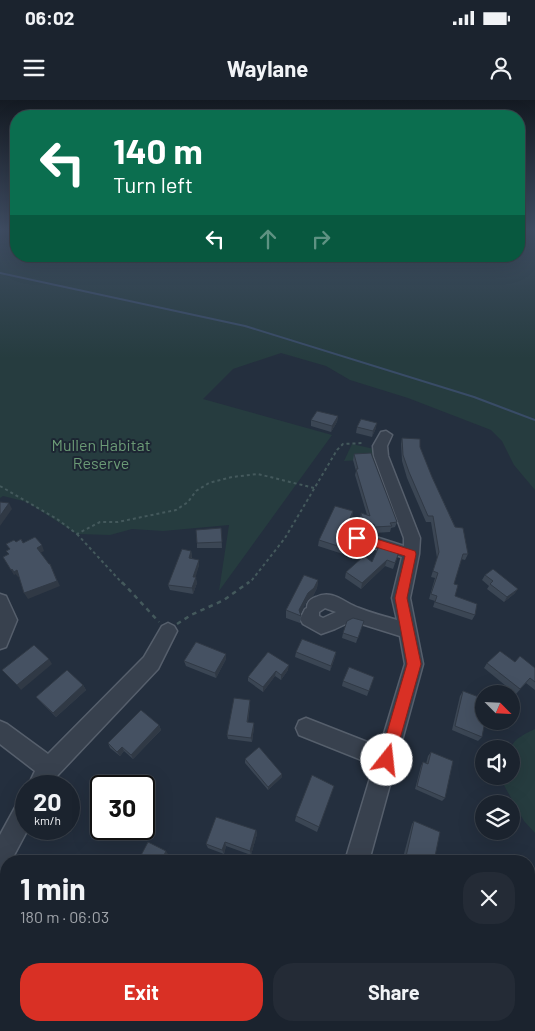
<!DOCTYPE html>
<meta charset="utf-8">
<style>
body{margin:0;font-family:Barlow,sans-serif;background:#242b36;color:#f1f3f6;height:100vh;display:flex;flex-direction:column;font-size:19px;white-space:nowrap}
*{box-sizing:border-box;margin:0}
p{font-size:16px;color:#a0a4aa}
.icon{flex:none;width:28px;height:28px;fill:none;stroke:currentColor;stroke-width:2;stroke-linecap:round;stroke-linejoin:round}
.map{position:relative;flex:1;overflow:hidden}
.side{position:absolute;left:0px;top:755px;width:535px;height:176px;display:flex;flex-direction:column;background:#1b232e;border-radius:20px 20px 0 0;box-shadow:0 5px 20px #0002,0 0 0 1px #39404a}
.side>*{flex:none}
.top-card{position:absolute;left:10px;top:10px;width:515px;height:152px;border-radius:20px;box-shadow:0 5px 20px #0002,0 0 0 1px #39404a;background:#0b6e4f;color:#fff;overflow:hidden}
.needle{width:32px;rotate:114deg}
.buttons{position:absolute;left:475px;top:585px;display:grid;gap:10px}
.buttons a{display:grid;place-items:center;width:45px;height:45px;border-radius:50%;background:#1b232e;box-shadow:0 5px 20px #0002,0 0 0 1px #39404a;font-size:25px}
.speed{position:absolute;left:15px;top:675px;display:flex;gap:10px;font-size:25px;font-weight:700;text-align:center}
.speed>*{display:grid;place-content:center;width:65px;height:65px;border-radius:50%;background:#1b232e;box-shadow:0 5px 20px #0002,0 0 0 1px #39404a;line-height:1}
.speed small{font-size:12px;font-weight:400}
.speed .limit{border:2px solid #111;border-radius:8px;background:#fff;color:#111}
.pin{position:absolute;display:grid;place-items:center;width:42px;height:42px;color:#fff;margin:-21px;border:2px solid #fff;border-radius:50%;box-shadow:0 1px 5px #0007}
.me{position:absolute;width:55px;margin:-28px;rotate:16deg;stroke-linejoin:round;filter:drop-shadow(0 0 4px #0008)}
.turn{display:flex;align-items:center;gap:18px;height:105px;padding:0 20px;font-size:22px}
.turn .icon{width:65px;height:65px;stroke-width:2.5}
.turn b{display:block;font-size:35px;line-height:42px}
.lanes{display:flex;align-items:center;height:48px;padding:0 20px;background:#0003;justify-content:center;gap:25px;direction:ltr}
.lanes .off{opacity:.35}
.round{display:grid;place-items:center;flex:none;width:52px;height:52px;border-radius:20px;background:#242b36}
.headline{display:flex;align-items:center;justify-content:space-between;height:85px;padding:0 20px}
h1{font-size:30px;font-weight:700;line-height:38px}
.primary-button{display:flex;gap:10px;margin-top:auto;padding:10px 20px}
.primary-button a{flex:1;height:58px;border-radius:20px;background:#d93025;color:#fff;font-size:20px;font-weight:700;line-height:58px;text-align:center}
.primary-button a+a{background:#242b36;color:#f1f3f6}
.status{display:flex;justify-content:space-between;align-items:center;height:35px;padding:0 25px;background:#1b232e;direction:ltr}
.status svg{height:14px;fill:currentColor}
header{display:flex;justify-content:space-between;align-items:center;height:65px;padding:0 20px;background:#1b232e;font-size:22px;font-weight:700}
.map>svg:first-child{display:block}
.green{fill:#263c3f}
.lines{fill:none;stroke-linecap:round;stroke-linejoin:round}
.stream{stroke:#394c67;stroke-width:2}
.minor-casing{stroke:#565f6c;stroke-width:3}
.path-far1{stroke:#44595c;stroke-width:2;stroke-dasharray:3 3;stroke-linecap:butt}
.path{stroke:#44595c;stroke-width:2.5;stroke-dasharray:4.5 4.5;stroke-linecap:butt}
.minor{fill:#38414e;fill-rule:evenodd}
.wall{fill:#3b4654}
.shaded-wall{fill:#303945}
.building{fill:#455162;stroke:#303945}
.route{fill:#d93025;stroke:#8d1f18}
.labels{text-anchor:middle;stroke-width:4;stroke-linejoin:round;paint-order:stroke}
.park-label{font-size:16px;fill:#6b9a76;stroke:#1d2633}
</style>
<div class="status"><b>06:02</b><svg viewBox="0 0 49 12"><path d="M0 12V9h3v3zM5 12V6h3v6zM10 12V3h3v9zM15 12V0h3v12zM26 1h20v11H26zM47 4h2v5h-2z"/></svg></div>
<header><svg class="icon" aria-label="menu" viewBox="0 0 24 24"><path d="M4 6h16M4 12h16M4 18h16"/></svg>Waylane<svg class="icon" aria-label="person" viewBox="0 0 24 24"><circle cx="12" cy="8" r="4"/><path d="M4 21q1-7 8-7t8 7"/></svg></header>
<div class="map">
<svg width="535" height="931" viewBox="0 0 535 931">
<rect width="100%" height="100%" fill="#242f3e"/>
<g class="green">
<polygon points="0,128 16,128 16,156 519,156 519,130 532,133 535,131 535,390 514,365 502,341 491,330 408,298 350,280 326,266 281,253 233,269 203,299 332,335 219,491 229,425 163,431 132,429 110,435 77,434 27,402 3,396 0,398"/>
<polygon points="352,344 374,349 376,359 344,361"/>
<path d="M535,629V733L524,721L501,680V676H511C511,646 505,643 535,629Z"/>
</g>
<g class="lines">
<polyline class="stream" points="0,173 245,226 474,297 535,320"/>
<g class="minor-casing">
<g id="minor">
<path d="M386,331L392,335L387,346L388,356L420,438L419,454L410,498L423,564L369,761H345L374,665L299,635L296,628L299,621L306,618L380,647L405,564L400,536L352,521L335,529L321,534L303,524L300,519L305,509L307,508C307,502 310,499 316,497C333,489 344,503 359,508C371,513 384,516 397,520L392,498L402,457L352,441L349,437L352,433L357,431L404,446V438L374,356L373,346L381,332ZM325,508L336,512L323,518L319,516V512Z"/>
<polygon points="0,494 6,496 17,520 6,547 0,549"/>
<polygon points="168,523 174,526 177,531 158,569 57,676 51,686 28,686 35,671 0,644 0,621 7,624 48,654 144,557 162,526"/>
<polygon points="26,699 26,729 28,729 11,761 6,761 6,767 0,770 0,735 18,702"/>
<polygon points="529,880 535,883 535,913 529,910"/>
<polygon points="294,925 322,925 320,931 292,931"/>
</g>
</g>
<g class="path-far1">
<polyline points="0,386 57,419 77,434 100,422 118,422 176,410 188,402 196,391 209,383 232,377 258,374 314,388"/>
<polyline points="77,434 123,484"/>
<polyline points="247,484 252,480 285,438 337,350 343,344 364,343"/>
</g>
<g class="path">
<polyline points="122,482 159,522"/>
<polyline points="177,524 191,515 224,500 249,482"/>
</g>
<use href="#minor" class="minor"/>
</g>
<g class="wall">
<polygon points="338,316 337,322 331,332 311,326 311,320"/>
<polygon points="357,327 376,328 372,337 356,333"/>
<polygon points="402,338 420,347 432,377 468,454 465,460 461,459 454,484 455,496 475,515 472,520 433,507 435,501 429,499 435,478 431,477 437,458 431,422 426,422 407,378 402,361 401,344"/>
<polygon points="354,354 397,422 395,427 391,428 390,432 374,433 373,430 363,431 360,419 361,413 367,415 355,375 356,371 353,360"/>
<polygon points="353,411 352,417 345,433 349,440 343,454 318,446 319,440"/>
<polygon points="221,428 222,448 197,448 197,443"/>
<polygon points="191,451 192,456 192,459 199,465 195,477 197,483 193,494 170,490 168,485"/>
<polygon points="399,452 393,469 385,466 361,489 345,478 346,472"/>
<polygon points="485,475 518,489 514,494 504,502 487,489 489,486 482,480"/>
<polygon points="318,480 317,488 313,496 307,501 300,514 301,516 300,523 286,518 286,510"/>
<polygon points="362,526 356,543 342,538 343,533"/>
<polygon points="268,552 288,570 281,580 275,576 263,592 248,581 248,577"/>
<polygon points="296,552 336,552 335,557 330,571 295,557"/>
<polygon points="226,559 216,578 186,566 184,561"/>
<polygon points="487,563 535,568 535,590 526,583 516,594 484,568"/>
<polygon points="374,577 367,596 342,586 343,581"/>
<polygon points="83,585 86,590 56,617 36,597"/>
<polygon points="463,591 482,637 478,641 452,630 460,596"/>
<polygon points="250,600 250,605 248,622 254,623 254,627 252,642 228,639 227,635"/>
<polygon points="159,625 161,630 133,659 124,651 120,656 110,648 108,643"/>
<polygon points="431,652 445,698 442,701 415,689 421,666 423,662 426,664 428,656"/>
<polygon points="245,659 282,677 268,690 245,663"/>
<polygon points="334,686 317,732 295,721 296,716"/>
<polygon points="414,721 434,761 402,761 412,724"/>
<polygon points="256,730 257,734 251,755 226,746 224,754 208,748 206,744"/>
<polygon points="529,787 535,789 535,828 529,825"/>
</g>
<g class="shaded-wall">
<polygon points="338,316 337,322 331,332 332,326"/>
<polygon points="377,323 376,328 372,337 373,331"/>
<polygon points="9,403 12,409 0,426 0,416"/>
<polygon points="353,411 352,417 343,438 344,432"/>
<polygon points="350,434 349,440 343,454 344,448"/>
<polygon points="42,445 44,451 40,453 37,448"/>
<polygon points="191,451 192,456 190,464 189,458"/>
<polygon points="199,460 199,465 194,483 193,477"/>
<polygon points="387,460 385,466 361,489 362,483"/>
<polygon points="50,464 60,486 28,499 24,493"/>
<polygon points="12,469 16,474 14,475 11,470"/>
<polygon points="17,470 20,476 18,477 14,472"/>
<polygon points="196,477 197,483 193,494 192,488"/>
<polygon points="318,480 317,488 313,496 307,501 300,515 299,510 308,493"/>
<polygon points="518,489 514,494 504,502 507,497"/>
<polygon points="336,552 335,557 330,571 331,566"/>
<polygon points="226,554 226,559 216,578 215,573"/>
<polygon points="49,559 52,564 21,590 17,585"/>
<polygon points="289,565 288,570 281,580 281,575"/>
<polygon points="276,571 275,576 263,592 263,587"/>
<polygon points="83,585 86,590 56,617 53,613"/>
<polygon points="250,600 250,605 247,626 247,622"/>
<polygon points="254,623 254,627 252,642 251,638"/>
<polygon points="159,625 161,630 133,659 131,655"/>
<polygon points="122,647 124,651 120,656 117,652"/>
<polygon points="282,674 282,677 268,690 268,687"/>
<polygon points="256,730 257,734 251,755 250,751"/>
<polygon points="225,742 226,746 224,754 222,750"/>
<polygon points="166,751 168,754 164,761 161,761"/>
<polygon points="0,911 6,913 6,917 0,914"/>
<polygon points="12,925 17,925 14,931 9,931"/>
<polygon points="139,925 144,925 147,931 142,931"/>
</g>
<g class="building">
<polygon points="317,311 338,316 332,326 311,320"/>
<polygon points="361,319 377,323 373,331 357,327"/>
<polygon points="402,338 420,339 420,347 432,377 455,427 463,428 468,454 463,454 454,484 458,485 455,496 477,504 475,515 435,502 437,496 431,494 438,473 433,471 439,452 433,416 428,416 409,372 403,355"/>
<polygon points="371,353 397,422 390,423 392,426 375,427 374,424 364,425 361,413 370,416 356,369 358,369 354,354"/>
<polygon points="0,402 9,403 0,416"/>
<polygon points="335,406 353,411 344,432 350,434 344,448 319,440"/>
<polygon points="221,428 222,442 197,443 196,430"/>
<polygon points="35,437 42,445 37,448 49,464 50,464 57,481 24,493 17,470 14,472 12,469 11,470 3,457 9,454 6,451 10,449 6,444 14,440 16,442 21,439 23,443"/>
<polygon points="379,446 399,452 395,463 387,460 362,483 346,472 364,456 372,462"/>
<polygon points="182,449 191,451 189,458 199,460 193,477 196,477 192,488 168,485"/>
<polygon points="493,469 518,489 507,497 490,484 493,481 485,475"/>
<polygon points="304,475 318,480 314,488 308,493 299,510 301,516 286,510"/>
<polygon points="353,518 364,521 358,538 343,533 347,521"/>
<polygon points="302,539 336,552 331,566 296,552"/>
<polygon points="196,542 226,554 215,573 184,561"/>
<polygon points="34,545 49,559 17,585 2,570"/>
<polygon points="500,551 515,562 520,556 535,568 535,582 530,578 520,589 487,563"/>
<polygon points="268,552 289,565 281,575 276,571 263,587 248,577"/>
<polygon points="349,567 374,577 369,591 343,581"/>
<polygon points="67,570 83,585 53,613 36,597"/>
<polygon points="463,591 484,599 484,621 485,621 482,637 455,626"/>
<polygon points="234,598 250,600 247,622 254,623 251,638 227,635"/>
<polygon points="141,610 159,625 131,655 122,647 117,652 108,643"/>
<polygon points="259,647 282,674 268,687 245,659"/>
<polygon points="431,652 453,661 445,698 417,686 423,662 428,664"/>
<polygon points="312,675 334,686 319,727 296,716"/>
<polygon points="216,717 256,730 250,751 225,742 222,750 206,744"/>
<polygon points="414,721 440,732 434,761 405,761"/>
<polygon points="148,742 166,751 161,761 138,761"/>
<polygon points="280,757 289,761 279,761"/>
<polygon points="529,787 535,789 535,823 529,820"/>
<polygon points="0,914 6,917 6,925 12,925 9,931 0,931"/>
<polygon points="109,925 139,925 142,931 107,931 106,928"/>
<rect x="206" y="925" width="40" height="6"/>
</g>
<linearGradient id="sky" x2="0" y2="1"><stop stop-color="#141a22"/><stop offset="0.5" stop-color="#3f4d63"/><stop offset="1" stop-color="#3f4d63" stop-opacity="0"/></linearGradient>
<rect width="535" height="258" fill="url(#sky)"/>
<polygon class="route" points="357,433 415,451 416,454 407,498 421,564 394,660 392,665 387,667 381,665 379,660 407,564 395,498 405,456 353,440 351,438 353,435"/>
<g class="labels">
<g class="park-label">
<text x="101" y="351">Mullen Habitat<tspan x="101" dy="18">Reserve</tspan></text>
</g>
</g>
</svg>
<div class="buttons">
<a><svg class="needle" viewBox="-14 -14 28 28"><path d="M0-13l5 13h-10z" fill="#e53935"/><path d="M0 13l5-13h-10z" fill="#a0a4aa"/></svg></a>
<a><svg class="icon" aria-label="sound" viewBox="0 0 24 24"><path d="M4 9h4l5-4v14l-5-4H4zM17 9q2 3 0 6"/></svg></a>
<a><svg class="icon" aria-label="layers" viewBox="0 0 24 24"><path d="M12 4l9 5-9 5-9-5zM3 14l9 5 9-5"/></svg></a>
</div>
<div class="speed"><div>20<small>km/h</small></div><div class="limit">30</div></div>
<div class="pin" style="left:357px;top:438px;background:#d93025"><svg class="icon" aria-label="arrive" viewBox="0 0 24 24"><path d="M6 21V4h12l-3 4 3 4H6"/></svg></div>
<svg class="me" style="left:387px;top:660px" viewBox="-20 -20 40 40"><circle r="19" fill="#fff"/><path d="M0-13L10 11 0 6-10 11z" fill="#d93025"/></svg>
<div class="top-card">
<div class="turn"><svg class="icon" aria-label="left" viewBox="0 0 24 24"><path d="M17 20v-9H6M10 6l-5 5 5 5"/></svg><div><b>140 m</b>Turn left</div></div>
<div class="lanes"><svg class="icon" aria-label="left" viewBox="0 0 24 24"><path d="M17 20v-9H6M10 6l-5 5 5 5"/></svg><svg class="icon off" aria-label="ahead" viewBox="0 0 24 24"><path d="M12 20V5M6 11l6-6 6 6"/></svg><svg class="icon off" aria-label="right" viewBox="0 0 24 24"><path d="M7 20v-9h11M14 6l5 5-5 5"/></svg></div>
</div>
<section class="side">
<div class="headline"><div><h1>1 min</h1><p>180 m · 06:03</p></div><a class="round"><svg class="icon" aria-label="close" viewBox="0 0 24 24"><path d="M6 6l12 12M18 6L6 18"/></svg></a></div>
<div class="primary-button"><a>Exit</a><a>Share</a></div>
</section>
</div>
